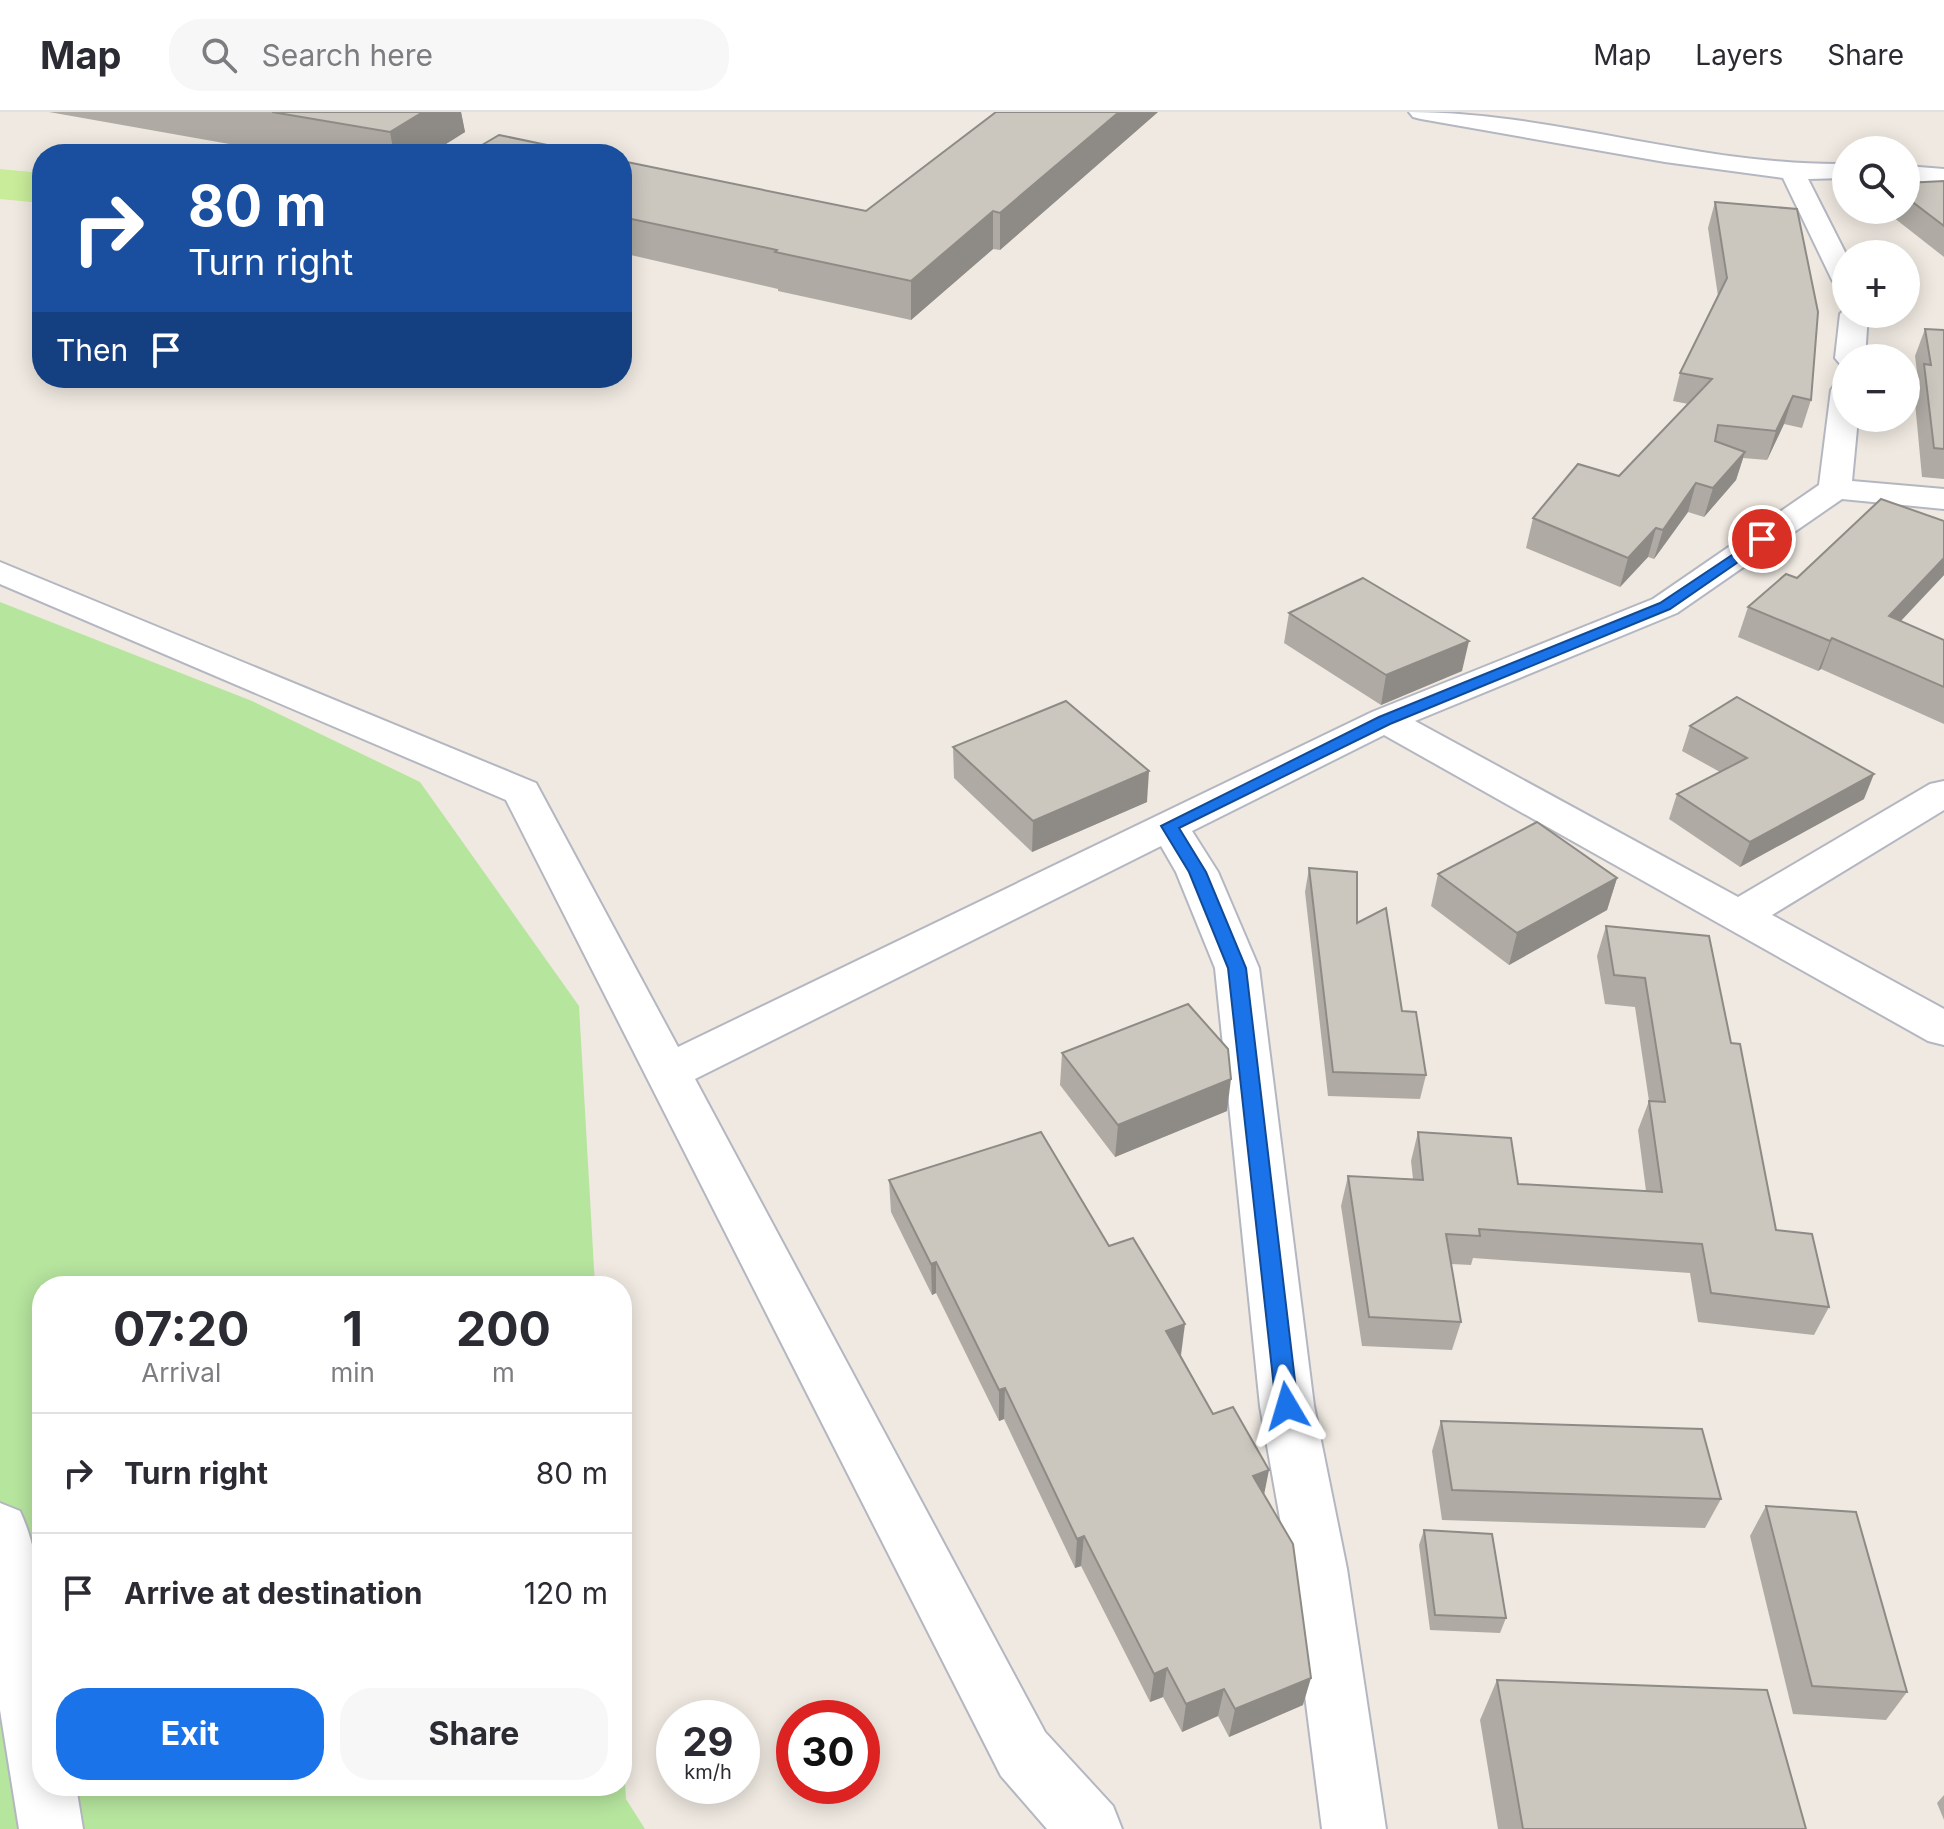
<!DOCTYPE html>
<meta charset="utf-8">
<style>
body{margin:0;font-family:Inter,sans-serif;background:#f7f7f7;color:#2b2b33;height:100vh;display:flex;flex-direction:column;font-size:30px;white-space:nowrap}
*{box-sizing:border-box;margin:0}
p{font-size:26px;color:#7c7c81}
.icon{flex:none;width:44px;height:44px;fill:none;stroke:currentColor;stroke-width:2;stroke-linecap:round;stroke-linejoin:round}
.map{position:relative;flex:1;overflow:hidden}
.sheet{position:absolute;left:32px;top:1164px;width:600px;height:520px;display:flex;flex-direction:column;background:#fff;border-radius:32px;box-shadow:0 4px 20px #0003}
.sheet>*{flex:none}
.banner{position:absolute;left:32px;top:32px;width:600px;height:244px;border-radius:32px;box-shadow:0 4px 20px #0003;background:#1a4fa0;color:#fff;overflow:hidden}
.controls{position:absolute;left:1832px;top:24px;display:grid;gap:16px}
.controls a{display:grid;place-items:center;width:88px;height:88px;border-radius:50%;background:#fff;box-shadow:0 4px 20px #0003;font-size:40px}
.speed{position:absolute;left:656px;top:1588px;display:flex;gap:16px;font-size:40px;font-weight:700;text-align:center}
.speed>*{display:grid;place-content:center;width:104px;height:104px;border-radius:50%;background:#fff;box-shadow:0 4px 20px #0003;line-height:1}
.speed small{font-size:20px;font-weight:400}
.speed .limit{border:12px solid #d22;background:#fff;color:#111}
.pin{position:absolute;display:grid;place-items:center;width:68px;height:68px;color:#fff;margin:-34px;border:4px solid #fff;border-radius:50%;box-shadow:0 2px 8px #0007}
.me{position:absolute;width:88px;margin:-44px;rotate:353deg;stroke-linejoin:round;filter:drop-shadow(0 0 6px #0008)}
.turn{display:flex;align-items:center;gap:28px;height:168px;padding:0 24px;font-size:36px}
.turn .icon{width:104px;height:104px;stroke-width:2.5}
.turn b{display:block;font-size:56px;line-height:68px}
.then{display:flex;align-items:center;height:76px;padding:0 24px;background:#0003;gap:16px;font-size:30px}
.eta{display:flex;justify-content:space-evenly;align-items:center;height:136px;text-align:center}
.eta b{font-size:48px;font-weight:700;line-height:56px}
.button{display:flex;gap:16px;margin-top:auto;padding:16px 24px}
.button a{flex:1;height:92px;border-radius:32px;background:#1a73e8;color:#fff;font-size:32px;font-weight:700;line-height:92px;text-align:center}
.button a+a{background:#f7f7f7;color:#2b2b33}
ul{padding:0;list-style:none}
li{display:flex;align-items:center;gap:24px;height:120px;padding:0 24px;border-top:2px solid #e1e1e2}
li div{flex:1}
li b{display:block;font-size:30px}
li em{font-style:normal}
header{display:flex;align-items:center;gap:48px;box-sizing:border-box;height:112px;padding:0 40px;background:#fff;border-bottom:2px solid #e1e1e2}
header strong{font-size:38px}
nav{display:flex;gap:44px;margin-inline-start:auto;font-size:28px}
.search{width:560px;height:72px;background:#f7f7f7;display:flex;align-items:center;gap:20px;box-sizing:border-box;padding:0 28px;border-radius:32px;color:#7c7c81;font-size:30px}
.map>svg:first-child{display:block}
.green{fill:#b6e59e}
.pitch{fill:#c9ec9a}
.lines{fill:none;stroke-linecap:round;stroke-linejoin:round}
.minor-casing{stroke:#b4b7c1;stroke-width:4}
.minor{fill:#fff;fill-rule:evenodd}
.wall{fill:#afaba4}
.shaded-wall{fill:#8e8b86}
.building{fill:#cbc7bf;stroke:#8e8b86;stroke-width:2}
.route{fill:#1a73e8;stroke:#114b97;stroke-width:2}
</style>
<header>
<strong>Map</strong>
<div class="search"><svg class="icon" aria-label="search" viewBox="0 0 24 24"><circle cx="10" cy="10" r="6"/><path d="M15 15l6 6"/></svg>Search here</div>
<nav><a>Map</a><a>Layers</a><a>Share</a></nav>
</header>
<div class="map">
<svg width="1944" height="1717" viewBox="0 0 1944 1717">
<rect width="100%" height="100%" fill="#efe9e1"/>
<polygon class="green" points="0,490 252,589 420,670 579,894 595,1174 42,1174 42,1674 622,1674 622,1621 626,1687 645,1717 0,1717"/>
<polygon class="pitch" points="0,57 42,61 42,91 0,87"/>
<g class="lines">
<g class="minor-casing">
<g id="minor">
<path d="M1409,0C1555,0 1697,54 1846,52V66L1808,67L1846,142V176L1836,174L1832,168L1783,66L1665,50L1421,7L1413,5Z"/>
<polygon points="1906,54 1944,57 1944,71 1906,68"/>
<polygon points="1846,196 1846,202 1868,202 1865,246 1846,246 1846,254 1840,252 1835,246 1840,202"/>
<polygon points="1846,269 1846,306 1858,306 1852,369 1944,377 1944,397 1842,387 1677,501 1415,609 1738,785 1930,672 1944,669 1944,698 1772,803 1944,897 1944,933 1928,929 1384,623 1192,719 1218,760 1259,856 1314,1294 1347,1457 1386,1717 1322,1717 1289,1457 1260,1294 1215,856 1176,760 1161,734 695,967 1045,1620 1113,1694 1122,1717 1047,1717 1001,1664 506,688 0,472 0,450 536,671 678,935 1372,600 1653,487 1819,373 1831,278 1835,272"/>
<path d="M0,1391L20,1399C55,1474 42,1591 42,1674H76L83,1717H19L0,1598Z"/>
</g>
</g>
<use href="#minor" class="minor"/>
</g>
<g class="wall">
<polygon points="49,0 461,0 465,20 430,42 285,42"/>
<polygon points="1158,0 1000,138 993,137 911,208 778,179 778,177 622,141 622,49 866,99"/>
<polygon points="1944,69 1944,145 1884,98 1906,98 1906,71"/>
<polygon points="1715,90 1811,288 1802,316 1784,312 1767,348 1743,346 1736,368 1704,405 1688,400 1654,447 1648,445 1620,475 1526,436 1533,406 1619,364 1688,292 1673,289 1680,261 1718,184 1708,116"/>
<polygon points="1925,217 1944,218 1944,367 1922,365 1914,280 1918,268 1915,244"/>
<polygon points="1944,409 1944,463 1901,509 1944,528 1944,612 1821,557 1818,559 1738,525 1748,495 1797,466"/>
<polygon points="1289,501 1462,559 1381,593 1284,531"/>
<polygon points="1690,614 1864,687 1740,755 1669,707 1677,682 1720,660 1682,639"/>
<polygon points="953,635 1147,690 1032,740 954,666"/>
<polygon points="1309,756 1357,811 1402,899 1426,963 1420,987 1328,984 1305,780"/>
<polygon points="1438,762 1617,766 1607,798 1509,853 1431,794"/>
<polygon points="1606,814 1731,931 1776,1118 1829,1195 1814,1223 1698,1210 1690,1161 1473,1146 1471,1153 1451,1152 1461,1210 1452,1238 1362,1234 1341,1094 1348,1064 1413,1067 1411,1049 1418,1020 1518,1072 1646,1079 1638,1018 1649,989 1635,895 1605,892 1597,844"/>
<polygon points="1062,941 1227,999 1115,1045 1060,973"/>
<polygon points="889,1068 1109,1134 1181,1243 1213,1302 1264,1383 1303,1593 1229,1625 1218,1604 1182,1620 1163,1585 1150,1590 1081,1454 1075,1456 1004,1307 999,1309 936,1181 932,1183 891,1100"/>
<polygon points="1441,1309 1721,1387 1705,1416 1442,1408 1432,1339"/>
<polygon points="1766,1394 1907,1580 1886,1608 1793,1602 1750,1424"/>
<polygon points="1424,1418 1506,1506 1500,1521 1430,1518 1419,1433"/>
<polygon points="1497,1568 1806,1717 1498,1717 1480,1608"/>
<polygon points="1944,1683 1944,1708 1937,1691"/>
</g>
<g class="shaded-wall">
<polygon points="423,0 461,0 465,20 430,42 394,42 390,20"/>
<polygon points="1119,0 1158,0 1000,138 1000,101"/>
<polygon points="993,99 993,137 911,208 911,169"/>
<polygon points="1793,284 1784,312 1767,348 1776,319"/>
<polygon points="1745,340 1736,368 1704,405 1713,376"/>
<polygon points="1696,371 1688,400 1654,447 1663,418"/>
<polygon points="1656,416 1648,445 1620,475 1628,446"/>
<polygon points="1944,446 1944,463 1877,534 1889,504"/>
<polygon points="1832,526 1821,557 1818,559 1830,529"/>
<polygon points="1469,529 1462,559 1381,593 1386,563"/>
<polygon points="1149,659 1147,690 1032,740 1033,709"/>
<polygon points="1874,662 1864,687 1740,755 1750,730"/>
<polygon points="1617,766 1607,798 1509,853 1517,821"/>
<polygon points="1231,967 1227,999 1115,1045 1118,1013"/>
<polygon points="936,1150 936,1181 932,1183 931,1152"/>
<polygon points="1185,1212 1181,1243 1162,1250 1166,1219"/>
<polygon points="1005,1276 1004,1307 999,1309 999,1278"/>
<polygon points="1269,1358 1263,1388 1253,1364"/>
<polygon points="1084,1424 1081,1454 1075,1456 1077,1427"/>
<polygon points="1167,1556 1163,1585 1150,1590 1154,1562"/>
<polygon points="1311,1566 1303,1593 1229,1625 1235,1597"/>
<polygon points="1224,1577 1218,1604 1182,1620 1186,1592"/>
</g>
<g class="building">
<polygon points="272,0 423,0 390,20"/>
<polygon points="996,0 1119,0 1000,101 993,99 911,169 775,140 777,138 622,105 622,49 866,99"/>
<polygon points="499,23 590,42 467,42"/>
<polygon points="1944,69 1944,114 1906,85 1906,71"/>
<polygon points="1715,90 1797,97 1818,200 1811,288 1793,284 1776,319 1718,313 1715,329 1745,340 1713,376 1696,371 1663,418 1656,416 1628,446 1533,406 1578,352 1619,364 1712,267 1680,261 1727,166"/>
<polygon points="1925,217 1944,218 1944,337 1934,336 1924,252 1931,253"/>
<polygon points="1881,387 1944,409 1944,446 1889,504 1944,528 1944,575 1832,526 1830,529 1748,495 1786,462 1797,466"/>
<polygon points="1363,466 1469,529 1386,563 1289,501"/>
<polygon points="1737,585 1874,662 1750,730 1677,682 1747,646 1690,614"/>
<polygon points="1066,589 1149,659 1033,709 953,635"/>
<polygon points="1537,710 1617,766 1517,821 1438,762"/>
<polygon points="1309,756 1357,760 1357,811 1386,796 1402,899 1416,900 1426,963 1333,960"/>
<polygon points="1606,814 1709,824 1731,931 1740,932 1776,1118 1812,1122 1829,1195 1711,1181 1702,1132 1479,1117 1480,1124 1446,1122 1461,1210 1369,1205 1348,1064 1423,1068 1418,1020 1511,1026 1518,1072 1662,1080 1649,989 1665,990 1645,866 1614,863"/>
<polygon points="1188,892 1228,937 1231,967 1118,1013 1062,941"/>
<polygon points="1041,1020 1109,1134 1133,1126 1185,1212 1166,1219 1213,1302 1233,1295 1269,1358 1253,1364 1293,1432 1311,1566 1235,1597 1224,1577 1186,1592 1167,1556 1154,1562 1084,1424 1077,1427 1005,1276 999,1278 936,1150 931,1152 889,1068"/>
<polygon points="1441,1309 1702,1317 1721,1387 1452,1378"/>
<polygon points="1766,1394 1856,1400 1907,1580 1812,1574"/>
<polygon points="1424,1418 1492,1422 1506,1506 1435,1503"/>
<polygon points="1497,1568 1767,1578 1806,1717 1523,1717"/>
</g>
<polygon class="route" points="1762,423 1767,424 1767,430 1670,497 1390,612 1179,716 1206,760 1246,856 1298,1294 1295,1301 1287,1304 1279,1301 1276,1294 1228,856 1189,760 1161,714 1379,605 1660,491"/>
</svg>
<div class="controls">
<a><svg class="icon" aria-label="search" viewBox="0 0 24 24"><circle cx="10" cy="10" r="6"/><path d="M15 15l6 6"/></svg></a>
<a>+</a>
<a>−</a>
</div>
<div class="speed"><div>29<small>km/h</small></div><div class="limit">30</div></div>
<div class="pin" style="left:1762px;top:427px;background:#d93025"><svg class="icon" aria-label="arrive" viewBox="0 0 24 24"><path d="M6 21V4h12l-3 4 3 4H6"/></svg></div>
<svg class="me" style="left:1287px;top:1294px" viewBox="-20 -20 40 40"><path d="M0-17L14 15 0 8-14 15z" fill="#1a73e8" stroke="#fff" stroke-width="4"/></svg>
<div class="banner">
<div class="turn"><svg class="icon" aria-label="right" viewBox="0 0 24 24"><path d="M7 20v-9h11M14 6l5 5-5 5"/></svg><div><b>80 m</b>Turn right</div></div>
<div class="then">Then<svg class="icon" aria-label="arrive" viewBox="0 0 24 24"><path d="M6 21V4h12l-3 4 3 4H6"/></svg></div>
</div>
<section class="sheet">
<div class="eta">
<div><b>07:20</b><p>Arrival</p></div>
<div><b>1</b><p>min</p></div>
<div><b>200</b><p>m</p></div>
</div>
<ul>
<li><svg class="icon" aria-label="right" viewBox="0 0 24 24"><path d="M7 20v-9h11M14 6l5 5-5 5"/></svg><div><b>Turn right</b></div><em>80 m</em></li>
<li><svg class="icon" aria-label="arrive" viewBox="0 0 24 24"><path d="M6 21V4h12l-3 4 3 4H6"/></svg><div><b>Arrive at destination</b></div><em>120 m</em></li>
</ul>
<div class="button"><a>Exit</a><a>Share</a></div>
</section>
</div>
